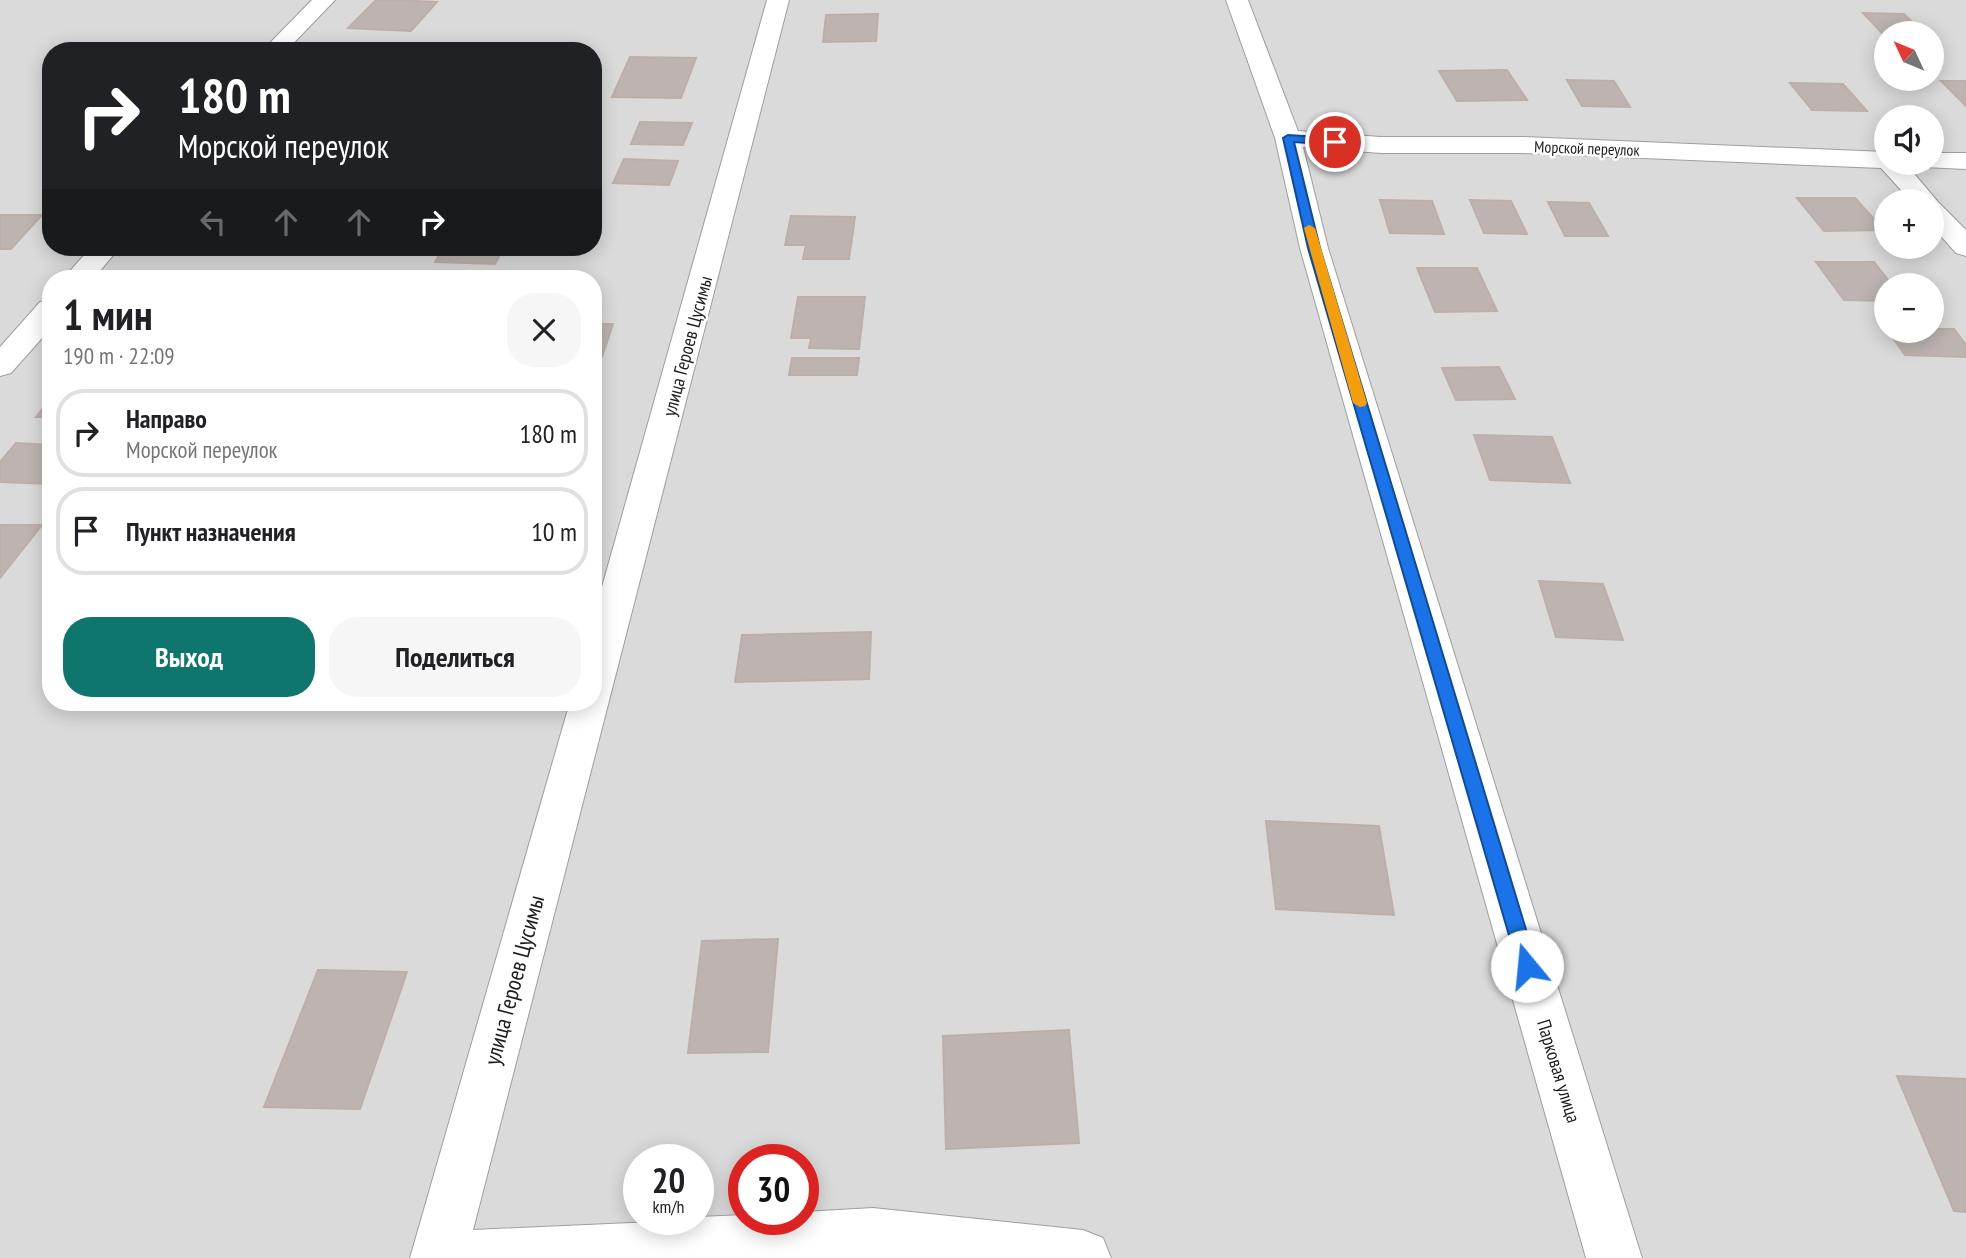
<!DOCTYPE html>
<html lang="ru">
<meta charset="utf-8">
<style>
body{margin:0;font-family:"PT Sans Narrow",sans-serif;background:#f6f6f6;color:#202124;height:100vh;display:flex;flex-direction:column;font-size:26px;white-space:nowrap}
*{box-sizing:border-box;margin:0}
p{font-size:23px;color:#757577}
.icon{flex:none;width:38px;height:38px;fill:none;stroke:currentColor;stroke-width:2;stroke-linecap:round;stroke-linejoin:round}
.map{position:relative;flex:1;overflow:hidden}
.details{position:absolute;left:42px;top:270px;width:560px;height:441px;display:flex;flex-direction:column;background:#fff;border-radius:28px;box-shadow:0 4px 18px #0003}
.details>*{flex:none}
.guide{position:absolute;left:42px;top:42px;width:560px;height:214px;border-radius:28px;box-shadow:0 4px 18px #0003;background:#202124;color:#fff;overflow:hidden}
.needle{width:46px;rotate:314deg}
.tools{position:absolute;left:1874px;top:21px;display:grid;gap:14px}
.tools a{display:grid;place-items:center;width:70px;height:70px;border-radius:50%;background:#fff;box-shadow:0 4px 18px #0003;font-size:35px}
.speed{position:absolute;left:623px;top:1144px;display:flex;gap:14px;font-size:35px;font-weight:700;text-align:center}
.speed>*{display:grid;place-content:center;width:91px;height:91px;border-radius:50%;background:#fff;box-shadow:0 4px 18px #0003;line-height:1}
.speed small{font-size:18px;font-weight:400}
.speed .limit{border:10px solid #d22;background:#fff;color:#111}
.pin{position:absolute;display:grid;place-items:center;width:60px;height:60px;color:#fff;margin:-30px;border:4px solid #fff;border-radius:50%;box-shadow:0 2px 7px #0007}
.me{position:absolute;width:77px;margin:-38px;rotate:343deg;stroke-linejoin:round;filter:drop-shadow(0 0 5px #0008)}
.turn{display:flex;align-items:center;gap:24px;height:147px;padding:0 21px;font-size:32px}
.turn .icon{width:91px;height:91px;stroke-width:2.5}
.turn b{display:block;font-size:49px;line-height:60px}
.lanes{display:flex;align-items:center;height:66px;padding:0 21px;background:#0003;justify-content:center;gap:35px;direction:ltr}
.lanes .off{opacity:.35}
.round{display:grid;place-items:center;flex:none;width:74px;height:74px;border-radius:28px;background:#f6f6f6}
.head{display:flex;align-items:center;justify-content:space-between;height:119px;padding:0 21px}
h1{font-size:42px;font-weight:800;line-height:52px}
.primary-button{display:flex;gap:14px;margin-top:auto;padding:14px 21px}
.primary-button a{flex:1;height:80px;border-radius:28px;background:#0f766e;color:#fff;font-size:28px;font-weight:800;line-height:80px;text-align:center}
.primary-button a+a{background:#f6f6f6;color:#202124}
ul{padding:0;list-style:none}
li{display:flex;align-items:center;gap:21px;height:88px;margin:0 14px 10px;padding:0 7px;border:4px solid #e0e0e0;border-radius:28px}
li div{flex:1}
li b{display:block;font-size:26px}
li em{font-style:normal}
.map>svg:first-child{display:block}
.residential{fill:#dbdada;fill-rule:evenodd}
.building{fill:#bdb4b1;stroke:#beaea8;stroke-width:2}
.lines{fill:none;stroke-linecap:round;stroke-linejoin:round}
.street-casing{stroke:#9e9e9e;stroke-width:2}
.street{fill:#fff;fill-rule:evenodd}
.route{fill:#1a73e8;stroke:#114b97;stroke-width:2}
.slow{fill:#f59e0b}
.labels{text-anchor:middle;stroke-width:5;stroke-linejoin:round;paint-order:stroke}
.far-street-label{font-size:16px;fill:#1d1d1d;stroke:#fff}
.street-label{font-size:19px;fill:#1d1d1d;stroke:#fff}
.near-street-label{font-size:23px;fill:#1d1d1d;stroke:#fff}
</style>
<div class="map">
<svg width="1966" height="1258" viewBox="0 0 1966 1258">
<rect width="100%" height="100%" fill="#ede9e4"/>
<path class="residential" d="M0,0H1966V1258H0ZM1886,33H1932V79H1886ZM51,51H593V247H51ZM1886,117H1932V163H1886ZM1886,201H1932V247H1886ZM51,278H593V702H51ZM1886,285H1932V331H1886ZM639,1160H698V1220H639ZM744,1160H803V1220H744Z"/>
<g class="building">
<polygon points="376,0 390,0 437,2 411,31 348,28"/>
<polygon points="1863,13 1904,14 1923,33 1886,33 1885,36"/>
<polygon points="878,14 876,41 823,42 826,15"/>
<polygon points="355,47 412,48 410,51 352,51"/>
<polygon points="630,57 696,58 681,98 612,97"/>
<polygon points="1507,70 1527,100 1457,101 1439,71"/>
<polygon points="1567,80 1614,81 1630,107 1582,106"/>
<polygon points="1941,81 1966,81 1966,106"/>
<polygon points="1790,83 1843,84 1867,111 1812,110"/>
<polygon points="640,122 692,123 683,145 631,144"/>
<polygon points="624,159 678,161 669,185 613,183"/>
<polygon points="1797,198 1855,198 1884,230 1824,231"/>
<polygon points="1380,200 1432,201 1444,234 1390,233"/>
<polygon points="1470,200 1511,201 1527,234 1484,233"/>
<polygon points="1548,202 1589,203 1608,236 1565,236"/>
<polygon points="0,215 42,215 11,249 0,249"/>
<polygon points="791,216 855,217 849,259 803,259 806,245 785,245"/>
<polygon points="150,247 215,247 213,250 148,250"/>
<polygon points="444,247 504,247 495,264 435,262"/>
<polygon points="1816,262 1874,262 1892,285 1886,285 1886,301 1844,300"/>
<polygon points="1417,268 1477,268 1497,311 1435,312"/>
<polygon points="200,274 267,274 265,278 197,278"/>
<polygon points="798,297 865,297 859,349 809,348 811,338 791,338"/>
<polygon points="593,324 613,324 602,357 593,356"/>
<polygon points="1932,329 1954,329 1966,345 1966,357 1905,355 1888,331"/>
<polygon points="792,358 859,358 857,375 789,375"/>
<polygon points="1499,367 1515,399 1456,400 1442,368"/>
<polygon points="51,398 51,417 36,417"/>
<polygon points="1474,435 1552,437 1570,483 1490,480"/>
<polygon points="16,443 51,445 51,484 0,482 0,462"/>
<polygon points="0,525 42,525 0,578"/>
<polygon points="1539,581 1603,584 1623,640 1556,637"/>
<polygon points="871,632 869,679 735,682 742,635"/>
<polygon points="1266,821 1379,826 1394,915 1276,909"/>
<polygon points="778,939 768,1052 688,1053 702,941"/>
<polygon points="318,970 407,972 360,1109 264,1107"/>
<polygon points="1069,1030 1079,1143 946,1149 943,1036"/>
<polygon points="1897,1076 1966,1079 1966,1212 1954,1211"/>
</g>
<g class="lines">
<g class="street-casing">
<g id="street">
<polygon points="312,0 335,0 286,51 262,51"/>
<polygon points="767,0 789,0 473,1230 698,1220 698,1217 744,1215 744,1220 803,1220 803,1212 873,1208 1083,1230 1103,1238 1111,1258 410,1258 570,702 593,702 593,619"/>
<polygon points="1226,0 1248,0 1298,131 1381,137 1522,137 1886,152 1886,163 1905,163 1938,202 1966,230 1966,256 1956,253 1932,226 1932,201 1911,201 1881,168 1522,153 1381,153 1303,147 1328,248 1642,1258 1586,1258 1300,248 1275,138"/>
<polygon points="1932,153 1966,153 1966,169 1923,167 1920,163 1932,163"/>
<polygon points="91,247 120,247 94,278 64,278"/>
<polygon points="51,300 51,328 11,373 0,376 0,347 40,302"/>
</g>
</g>
<use href="#street" class="street"/>
</g>
<polygon class="route" points="1288,135 1335,138 1340,142 1335,145 1294,142 1320,248 1537,966 1534,972 1527,975 1520,972 1518,966 1308,248 1283,138"/>
<polygon class="slow" points="1309,225 1315,228 1367,403 1365,406 1360,407 1353,403 1304,228"/>
<g class="labels">
<g class="far-street-label">
<text transform="translate(1587 148) rotate(2)" y="6">Морской переулок</text>
</g>
<g class="street-label">
<text transform="translate(687 346) rotate(-75)" y="7">улица Героев Цусимы</text>
<text transform="translate(1559 1071) rotate(73)" y="7">Парковая улица</text>
</g>
<g class="near-street-label">
<text transform="translate(514 980) rotate(-75)" y="8">улица Героев Цусимы</text>
</g>
</g>
</svg>
<div class="tools">
<a><svg class="needle" viewBox="-14 -14 28 28"><path d="M0-13l5 13h-10z" fill="#e53935"/><path d="M0 13l5-13h-10z" fill="#757577"/></svg></a>
<a><svg class="icon" aria-label="sound" viewBox="0 0 24 24"><path d="M4 9h4l5-4v14l-5-4H4zM17 9q2 3 0 6"/></svg></a>
<a>+</a>
<a>−</a>
</div>
<div class="speed"><div>20<small>km/h</small></div><div class="limit">30</div></div>
<div class="pin" style="left:1335px;top:142px;background:#d93025"><svg class="icon" aria-label="arrive" viewBox="0 0 24 24"><path d="M6 21V4h12l-3 4 3 4H6"/></svg></div>
<svg class="me" style="left:1527px;top:966px" viewBox="-20 -20 40 40"><circle r="19" fill="#fff"/><path d="M0-13L10 11 0 6-10 11z" fill="#1a73e8"/></svg>
<div class="guide">
<div class="turn"><svg class="icon" aria-label="right" viewBox="0 0 24 24"><path d="M7 20v-9h11M14 6l5 5-5 5"/></svg><div><b>180 m</b>Морской переулок</div></div>
<div class="lanes"><svg class="icon off" aria-label="left" viewBox="0 0 24 24"><path d="M17 20v-9H6M10 6l-5 5 5 5"/></svg><svg class="icon off" aria-label="ahead" viewBox="0 0 24 24"><path d="M12 20V5M6 11l6-6 6 6"/></svg><svg class="icon off" aria-label="ahead" viewBox="0 0 24 24"><path d="M12 20V5M6 11l6-6 6 6"/></svg><svg class="icon" aria-label="right" viewBox="0 0 24 24"><path d="M7 20v-9h11M14 6l5 5-5 5"/></svg></div>
</div>
<section class="details">
<div class="head"><div><h1>1 мин</h1><p>190 m · 22:09</p></div><a class="round"><svg class="icon" aria-label="close" viewBox="0 0 24 24"><path d="M6 6l12 12M18 6L6 18"/></svg></a></div>
<ul>
<li><svg class="icon" aria-label="right" viewBox="0 0 24 24"><path d="M7 20v-9h11M14 6l5 5-5 5"/></svg><div><b>Направо</b><p>Морской переулок</p></div><em>180 m</em></li>
<li><svg class="icon" aria-label="arrive" viewBox="0 0 24 24"><path d="M6 21V4h12l-3 4 3 4H6"/></svg><div><b>Пункт назначения</b></div><em>10 m</em></li>
</ul>
<div class="primary-button"><a>Выход</a><a>Поделиться</a></div>
</section>
</div>
